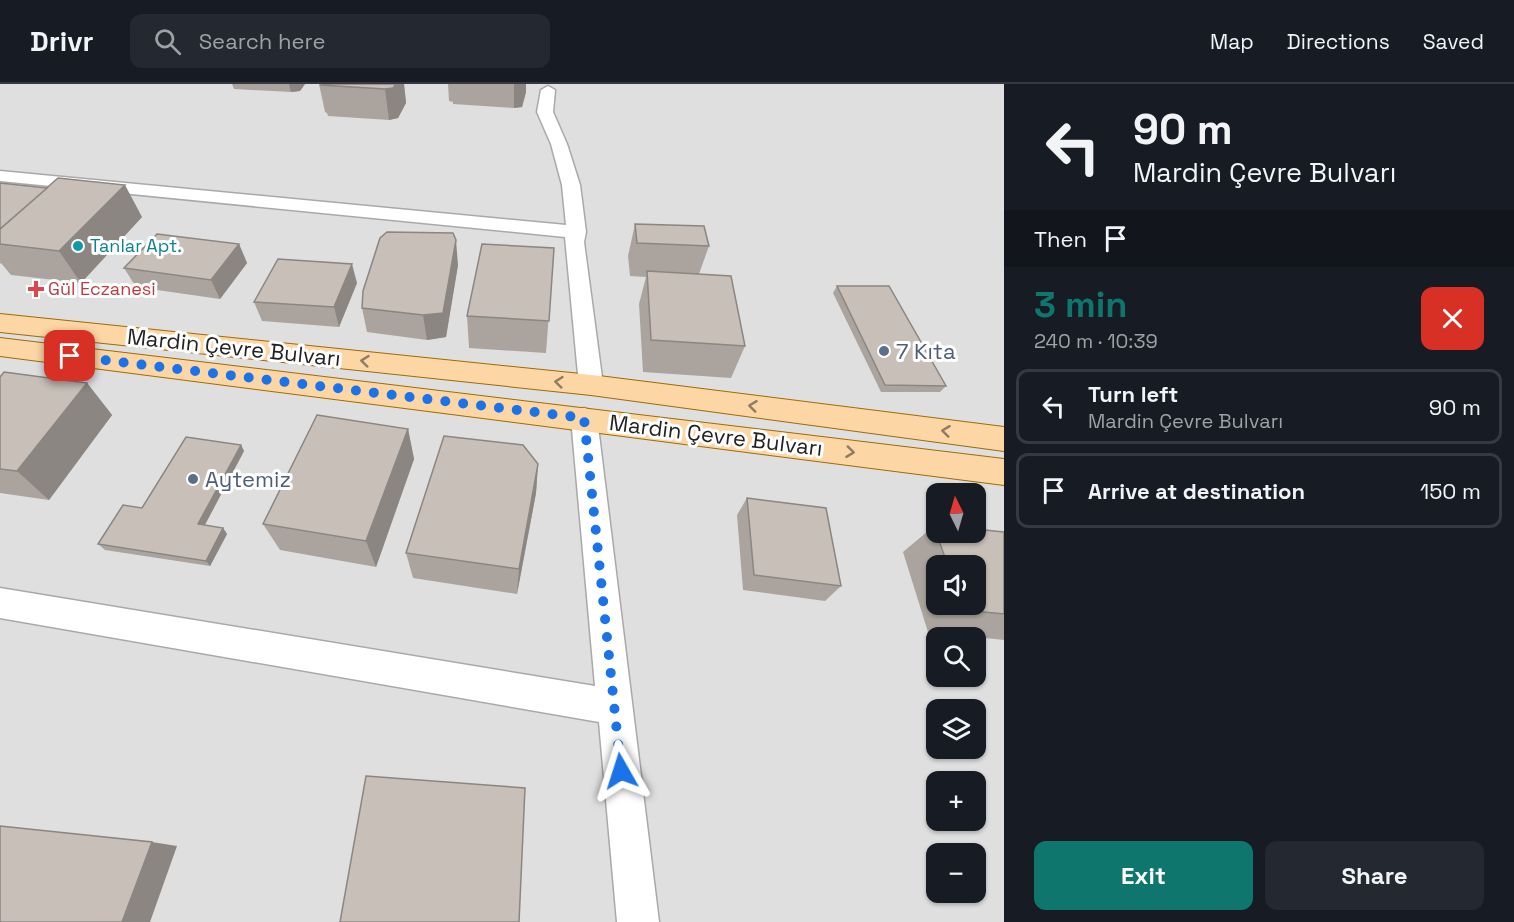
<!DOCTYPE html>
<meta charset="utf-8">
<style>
body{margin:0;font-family:"Space Grotesk",sans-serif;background:#242831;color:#f1f3f6;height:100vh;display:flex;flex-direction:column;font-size:22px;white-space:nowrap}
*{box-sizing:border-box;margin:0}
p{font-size:20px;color:#9ea1a6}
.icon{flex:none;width:33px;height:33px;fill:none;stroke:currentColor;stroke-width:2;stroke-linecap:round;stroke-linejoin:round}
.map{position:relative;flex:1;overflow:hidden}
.panel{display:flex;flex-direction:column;background:#171b24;width:510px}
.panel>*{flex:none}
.hud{background:#171b24;color:#f1f3f6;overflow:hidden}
.needle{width:39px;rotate:355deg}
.tools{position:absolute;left:926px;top:399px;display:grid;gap:12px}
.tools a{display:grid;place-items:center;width:60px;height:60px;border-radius:12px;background:#171b24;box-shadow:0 2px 4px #0004;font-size:30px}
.pin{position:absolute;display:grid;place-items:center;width:51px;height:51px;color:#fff;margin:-26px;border-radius:12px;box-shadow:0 3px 9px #0006}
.me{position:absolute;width:66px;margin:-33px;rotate:354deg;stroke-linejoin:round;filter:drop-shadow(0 0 4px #0008)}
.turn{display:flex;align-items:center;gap:21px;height:126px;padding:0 30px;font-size:27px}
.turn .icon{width:78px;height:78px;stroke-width:2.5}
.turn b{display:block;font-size:42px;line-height:51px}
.then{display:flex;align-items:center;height:57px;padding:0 30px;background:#0003;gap:12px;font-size:22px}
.round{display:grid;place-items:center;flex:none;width:63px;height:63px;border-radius:12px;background:#242831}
.head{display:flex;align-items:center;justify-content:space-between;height:102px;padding:0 30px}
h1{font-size:36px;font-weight:700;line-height:45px;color:#0f766e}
.action{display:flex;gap:12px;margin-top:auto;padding:12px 30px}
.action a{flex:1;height:69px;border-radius:12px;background:#0f766e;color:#fff;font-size:24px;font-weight:700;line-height:69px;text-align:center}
.action a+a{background:#242831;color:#f1f3f6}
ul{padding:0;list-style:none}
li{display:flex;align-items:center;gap:18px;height:75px;margin:0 12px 9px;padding:0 18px;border:3px solid #363941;border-radius:12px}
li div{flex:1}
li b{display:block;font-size:22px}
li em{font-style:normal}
header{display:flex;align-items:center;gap:36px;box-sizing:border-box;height:84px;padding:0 30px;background:#171b24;border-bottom:2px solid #363941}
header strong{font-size:28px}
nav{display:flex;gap:33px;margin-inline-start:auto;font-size:21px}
.search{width:420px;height:54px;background:#242831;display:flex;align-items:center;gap:15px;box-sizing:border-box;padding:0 21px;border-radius:12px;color:#9ea1a6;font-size:22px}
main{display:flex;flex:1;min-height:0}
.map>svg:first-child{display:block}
.residential{fill:#e0dfdf;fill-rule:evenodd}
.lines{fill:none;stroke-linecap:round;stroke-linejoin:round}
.minor-casing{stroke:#a9a9a9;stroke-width:3}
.major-casing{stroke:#a06b00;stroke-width:2}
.minor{fill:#fff;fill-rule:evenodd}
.major{fill:#fcd6a4;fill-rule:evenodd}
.wall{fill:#aba49e;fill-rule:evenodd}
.shaded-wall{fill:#8b8681}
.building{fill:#c7bfb8;stroke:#8b8681;stroke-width:1.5}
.oneway{stroke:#8f7c63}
.route{stroke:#1a73e8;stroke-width:10;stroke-dasharray:0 18}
.culture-dot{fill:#0f9aa8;stroke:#fff;stroke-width:2}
.health-dot{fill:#e0444e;stroke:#fff;stroke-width:2}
.service-dot{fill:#5c6f8a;stroke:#fff;stroke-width:2}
.labels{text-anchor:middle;stroke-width:6;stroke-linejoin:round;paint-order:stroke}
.far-culture-label{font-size:18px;fill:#0d838f;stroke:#fff;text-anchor:start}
.far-health-label{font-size:18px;fill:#be3a42;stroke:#fff;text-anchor:start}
.street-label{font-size:22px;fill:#222;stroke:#fff}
.service-label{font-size:22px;fill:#4e5e75;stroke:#fff;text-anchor:start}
</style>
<header>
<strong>Drivr</strong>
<div class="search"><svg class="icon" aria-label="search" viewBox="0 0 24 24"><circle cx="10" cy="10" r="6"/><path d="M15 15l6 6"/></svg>Search here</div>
<nav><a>Map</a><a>Directions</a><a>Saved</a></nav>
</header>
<main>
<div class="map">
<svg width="1004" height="838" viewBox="0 0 1004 838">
<rect width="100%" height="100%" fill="#f2efe9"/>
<path class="residential" d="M0,0H1004V838H0ZM936,410H975V448H936ZM936,482H975V520H936ZM936,554H975V592H936ZM936,626H975V664H936ZM936,698H975V736H936ZM936,770H975V808H936Z"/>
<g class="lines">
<g class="minor-casing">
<g id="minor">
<polygon points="548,2 555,6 553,28 567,60 580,101 586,148 584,158 603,301 600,307 591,310 582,307 579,301 565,153 0,97 0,87 566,141 562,101 551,60 537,28 541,6"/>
<polygon points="584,324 593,327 597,334 659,838 617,838 599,638 0,534 0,504 595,602 571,334 575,327"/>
</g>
</g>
<g class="major-casing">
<g id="major">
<polygon points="0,230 591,291 1004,343 1004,367 591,311 0,248"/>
<polygon points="0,254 1004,375 1004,401 0,272"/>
</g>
</g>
<use href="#minor" class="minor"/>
<use href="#major" class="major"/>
</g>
<g class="wall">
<polygon points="232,0 305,0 300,7 291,8 234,5"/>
<polygon points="319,0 404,0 406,19 398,34 389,36 328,32 327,29 325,28"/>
<polygon points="448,0 526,0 526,8 522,23 514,24 453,20 453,18 449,17"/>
<polygon points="0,99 142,133 81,199 11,191 1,179 0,180"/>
<polygon points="635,140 709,162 699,190 745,262 731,294 643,288 639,220 646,193 630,192 628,172"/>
<polygon points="239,160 247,179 220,215 136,203 124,184"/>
<polygon points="554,164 546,269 469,264 467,232"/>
<polygon points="458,181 446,253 427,256 367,248 362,224"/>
<polygon points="357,199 339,243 262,237 254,218"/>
<polygon points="837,202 946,302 940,308 881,308 833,209"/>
<polygon points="0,293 87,299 112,331 49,416 0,409"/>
<polygon points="408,345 414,375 376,483 280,466 263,440"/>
<polygon points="241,361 244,367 205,441 223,444 227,450 210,482 105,466 98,460 142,424"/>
<polygon points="538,380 536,409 517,510 413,494 406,469"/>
<polygon points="747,414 841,502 825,517 743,506 737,431"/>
<path d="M934,442H936V448H1004V556L928,548L903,468ZM936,482H975V520H936Z"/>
</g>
<g class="shaded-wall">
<polygon points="289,0 305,0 300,7 291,8"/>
<polygon points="396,0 404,0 406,19 398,34 389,36 385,5"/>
<polygon points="514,0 526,0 526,8 522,23 514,24"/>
<polygon points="125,101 142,133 81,199 59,167"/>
<polygon points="456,156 458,181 446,253 427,256 423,231"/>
<polygon points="239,160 247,179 220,215 211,196"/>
<polygon points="352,180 357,199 339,243 334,223"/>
<polygon points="87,299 112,331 49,416 17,387"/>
<polygon points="408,345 414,375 376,483 366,457"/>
<polygon points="241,361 244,367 202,446 198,440"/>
<polygon points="538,380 536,409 517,510 519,485"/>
<polygon points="223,444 227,450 210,482 206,477"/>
<polygon points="152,758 177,762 150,838 122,838"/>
</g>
<g class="building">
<polygon points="322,0 396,0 393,4 385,5 321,1"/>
<polygon points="58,94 125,101 59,167 0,160 0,145"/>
<polygon points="0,99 47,104 0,145"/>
<polygon points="635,140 704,142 709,162 637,159"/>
<polygon points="387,148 453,149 456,156 443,229 423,231 362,224 363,207 380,154"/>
<polygon points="157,150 239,160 211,196 124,184"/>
<polygon points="482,160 554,164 549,237 467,232"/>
<polygon points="278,175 352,180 334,223 254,218"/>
<polygon points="647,187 731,192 745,262 651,256"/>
<polygon points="837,202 889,202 946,302 885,301"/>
<polygon points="4,288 87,299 17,387 0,385 0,293"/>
<polygon points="317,331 408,345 366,457 263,440"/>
<polygon points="444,352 523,361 538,380 519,485 406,469"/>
<polygon points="186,353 241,361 198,440 223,444 206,477 98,460 123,421 142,424"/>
<polygon points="747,414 826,424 841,502 754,491"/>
<polygon points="975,445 1004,448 1004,530 964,526 962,520 975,520 975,482 948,482 936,448 975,448"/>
<polygon points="366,692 525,704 519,838 340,838"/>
<polygon points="0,742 152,758 122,838 0,838"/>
</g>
<defs><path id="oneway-chevron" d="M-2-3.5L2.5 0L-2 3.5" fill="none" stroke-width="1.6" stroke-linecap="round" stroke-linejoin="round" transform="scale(1.5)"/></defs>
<g class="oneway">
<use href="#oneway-chevron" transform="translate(365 277) rotate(-174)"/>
<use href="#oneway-chevron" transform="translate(559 298) rotate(-174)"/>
<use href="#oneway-chevron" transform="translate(753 322) rotate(-173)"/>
<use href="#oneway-chevron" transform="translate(946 347) rotate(-173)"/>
<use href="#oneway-chevron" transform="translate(850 368) rotate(7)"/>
</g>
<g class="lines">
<polyline class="route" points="70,272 584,334 621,687"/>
</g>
<circle class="culture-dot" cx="78" cy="162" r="6"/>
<path class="health-dot" d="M33 196h6v6h6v6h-6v6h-6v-6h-6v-6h6z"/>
<g class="service-dot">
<circle cx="884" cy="267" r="6"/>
<circle cx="193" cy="395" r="6"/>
</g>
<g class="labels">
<g class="far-culture-label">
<text x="90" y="168">Tanlar Apt.</text>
</g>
<g class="far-health-label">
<text x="48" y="211">Gül Eczanesi</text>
</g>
<g class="street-label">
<text transform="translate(234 263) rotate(6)" y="8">Mardin Çevre Bulvarı</text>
<text transform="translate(716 351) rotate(7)" y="8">Mardin Çevre Bulvarı</text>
</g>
<g class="service-label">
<text x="896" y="275">7 Kıta</text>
<text x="205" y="403">Aytemiz</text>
</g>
</g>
</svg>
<div class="tools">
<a><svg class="needle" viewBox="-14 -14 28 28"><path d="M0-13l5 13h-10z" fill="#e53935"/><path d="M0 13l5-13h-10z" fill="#9ea1a6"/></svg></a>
<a><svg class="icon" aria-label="sound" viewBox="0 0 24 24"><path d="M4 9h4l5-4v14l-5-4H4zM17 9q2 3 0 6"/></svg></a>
<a><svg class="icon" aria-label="search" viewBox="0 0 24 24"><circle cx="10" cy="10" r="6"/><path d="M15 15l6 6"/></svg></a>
<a><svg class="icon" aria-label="layers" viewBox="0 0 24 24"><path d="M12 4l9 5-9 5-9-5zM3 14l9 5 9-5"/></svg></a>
<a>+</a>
<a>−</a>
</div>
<div class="pin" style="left:70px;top:272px;background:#d93025"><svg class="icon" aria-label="arrive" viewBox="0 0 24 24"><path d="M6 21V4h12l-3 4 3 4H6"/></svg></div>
<svg class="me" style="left:621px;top:687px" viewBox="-20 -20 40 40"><path d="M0-17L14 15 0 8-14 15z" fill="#1a73e8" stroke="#fff" stroke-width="4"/></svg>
</div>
<section class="panel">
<div class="hud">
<div class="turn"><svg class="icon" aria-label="left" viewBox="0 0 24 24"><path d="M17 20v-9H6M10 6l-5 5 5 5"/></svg><div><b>90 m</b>Mardin Çevre Bulvarı</div></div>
<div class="then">Then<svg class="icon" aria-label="arrive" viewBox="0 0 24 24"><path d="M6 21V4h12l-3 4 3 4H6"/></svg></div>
</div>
<div class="head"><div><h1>3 min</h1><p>240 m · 10:39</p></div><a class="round" style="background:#d93025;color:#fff"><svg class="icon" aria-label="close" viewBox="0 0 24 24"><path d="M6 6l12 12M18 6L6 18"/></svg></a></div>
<ul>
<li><svg class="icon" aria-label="left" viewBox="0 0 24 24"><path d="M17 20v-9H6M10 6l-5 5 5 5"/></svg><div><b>Turn left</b><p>Mardin Çevre Bulvarı</p></div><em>90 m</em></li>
<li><svg class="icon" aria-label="arrive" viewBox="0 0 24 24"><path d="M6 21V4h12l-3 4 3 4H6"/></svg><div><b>Arrive at destination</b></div><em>150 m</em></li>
</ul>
<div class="action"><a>Exit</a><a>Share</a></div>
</section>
</main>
